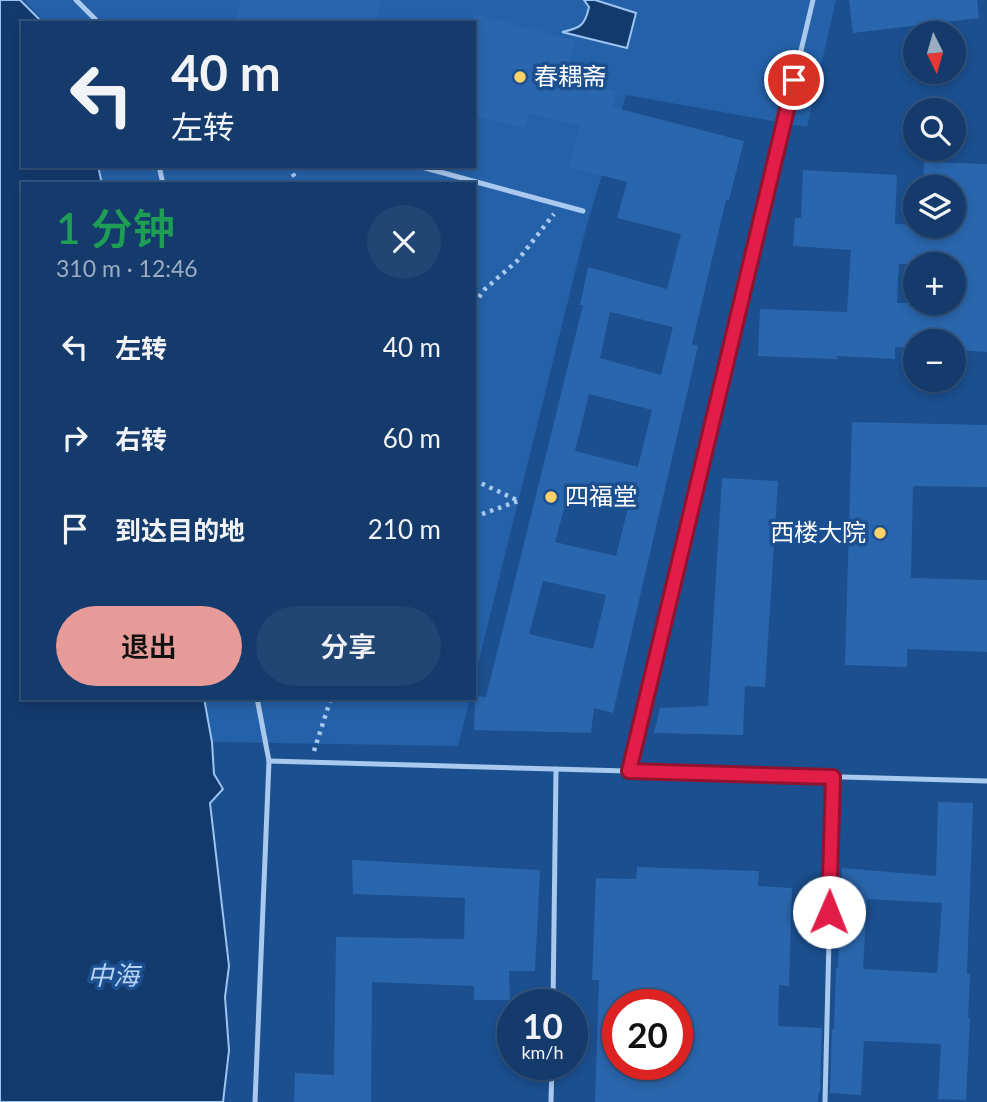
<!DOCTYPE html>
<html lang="zh">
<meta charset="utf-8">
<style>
body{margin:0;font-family:Lato,"Noto Sans SC",sans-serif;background:#214673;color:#f1f3f6;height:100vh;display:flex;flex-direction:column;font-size:26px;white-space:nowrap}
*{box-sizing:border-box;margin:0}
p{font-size:23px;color:#9dadc1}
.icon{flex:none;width:38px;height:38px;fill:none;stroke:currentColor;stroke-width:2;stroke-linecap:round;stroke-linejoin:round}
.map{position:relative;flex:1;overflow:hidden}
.panel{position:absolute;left:21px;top:182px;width:455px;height:518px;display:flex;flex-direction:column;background:#143b6b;border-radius:0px;box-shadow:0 4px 10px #0003,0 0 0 2px #33557e}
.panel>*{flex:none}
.hud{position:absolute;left:21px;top:21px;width:455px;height:147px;border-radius:0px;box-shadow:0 4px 10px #0003,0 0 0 2px #33557e;background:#143b6b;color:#f1f3f6;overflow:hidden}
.needle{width:46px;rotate:175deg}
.fabs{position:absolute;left:903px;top:21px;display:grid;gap:14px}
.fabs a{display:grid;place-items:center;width:63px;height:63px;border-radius:50%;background:#143b6b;box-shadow:0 4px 10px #0003,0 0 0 2px #33557e;font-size:35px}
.speed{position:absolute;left:497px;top:989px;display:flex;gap:14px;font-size:35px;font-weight:700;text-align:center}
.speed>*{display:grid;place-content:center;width:91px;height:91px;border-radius:50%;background:#143b6b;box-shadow:0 4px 10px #0003,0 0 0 2px #33557e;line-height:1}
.speed small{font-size:18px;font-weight:400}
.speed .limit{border:10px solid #d22;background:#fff;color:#111}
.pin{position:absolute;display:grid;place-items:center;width:60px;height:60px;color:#fff;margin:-30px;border:4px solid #fff;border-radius:50%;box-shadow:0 2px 7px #0007}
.me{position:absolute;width:77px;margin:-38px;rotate:1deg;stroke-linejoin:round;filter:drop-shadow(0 0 5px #0008)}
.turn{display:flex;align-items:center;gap:24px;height:147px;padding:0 35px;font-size:32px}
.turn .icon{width:91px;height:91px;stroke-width:2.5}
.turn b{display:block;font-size:49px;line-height:60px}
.round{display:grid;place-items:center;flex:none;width:74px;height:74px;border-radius:37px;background:#214673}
.overview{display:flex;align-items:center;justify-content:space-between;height:119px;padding:0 35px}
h1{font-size:42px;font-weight:600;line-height:52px;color:#1e9e55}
.cta{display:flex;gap:14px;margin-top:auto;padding:14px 35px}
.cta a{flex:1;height:80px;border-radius:42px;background:#e69b98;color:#111;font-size:28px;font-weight:600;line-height:80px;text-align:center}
.cta a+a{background:#214673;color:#f1f3f6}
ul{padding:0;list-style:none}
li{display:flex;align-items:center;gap:21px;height:91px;padding:0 35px}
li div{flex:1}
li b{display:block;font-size:26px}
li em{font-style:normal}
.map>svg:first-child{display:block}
.green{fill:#2461a8}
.water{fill:#123a6d;stroke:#9cc4f0;stroke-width:2}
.building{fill:#2a66ad;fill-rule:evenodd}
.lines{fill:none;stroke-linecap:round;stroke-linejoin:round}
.path{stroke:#a9c9ee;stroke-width:4.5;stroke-dasharray:3.5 5;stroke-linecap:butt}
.lane{stroke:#a9c9ee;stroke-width:5}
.route-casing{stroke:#92132f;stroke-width:18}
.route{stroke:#e11d48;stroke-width:12}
.poi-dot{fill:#ffd166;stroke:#1b4f8f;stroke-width:2.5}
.labels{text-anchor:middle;stroke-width:7;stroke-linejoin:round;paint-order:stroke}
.poi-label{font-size:24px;fill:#fff;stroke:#1b4f8f;text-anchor:start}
.water-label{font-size:26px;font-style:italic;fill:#b5d3f5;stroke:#1b4f8f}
</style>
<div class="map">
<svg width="987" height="1102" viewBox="0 0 987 1102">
<rect width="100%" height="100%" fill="#1b4f8f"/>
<g class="green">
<polygon points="24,0 836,0 807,127 626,95 586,228 474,680 474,184 102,184 98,166 474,166 474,23 45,23"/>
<polygon points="204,698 470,698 458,746 212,742"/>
</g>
<g class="water">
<polygon points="0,0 20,0 43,23 23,23 23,166 98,166 102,184 23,184 23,698 204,698 212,742 214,774 223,789 210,803 229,966 225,997 229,1050 223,1102 0,1102"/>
<path d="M584,0H595L636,13L627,48L562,32C580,28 585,26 589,7Z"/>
</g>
<g class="building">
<polygon points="241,0 381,0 375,23 236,23"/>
<polygon points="849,0 977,0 979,18 853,33"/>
<path d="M474,14L575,40L565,78L616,92L612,107L744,141L729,200H726L692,344L698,346L613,713L594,708L591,733L474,730L475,696L486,697L583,305H580L588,267L667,289L681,234L617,218L627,182L569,167L580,126L529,113L525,128L474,115ZM610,312L673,327L661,375L600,358ZM589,394L652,410L638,467L575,451ZM569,491L629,504L616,556L555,542ZM543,581L606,595L593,649L529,634Z"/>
<path d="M924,162L987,164V352L954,350V341H915V348L895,347V359L837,356V359L758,356L760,309L847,312L851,250L793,246L795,218H801L803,170L897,175L895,224L954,226V187H923ZM899,264H954V303H897Z"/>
<polygon points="852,422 987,425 987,487 913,486 911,578 987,580 987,652 907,649 907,667 845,665"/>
<polygon points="722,478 778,481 765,687 745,686 743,735 654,733 660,708 708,706"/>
<path d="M938,802L973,803L967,974H970L968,1018H970L966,1100L938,1099L941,1044L864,1041L861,1095L830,1093L832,1029H834L836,968H838L842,868L936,876ZM867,899L942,903L937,973L863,969Z"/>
<polygon points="352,860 540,870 535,971 509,971 510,1000 474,1000 474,986 372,982 371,1102 294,1102 295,1073 334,1075 336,937 464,939 465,898 353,894"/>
<path d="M637,867L759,871L758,886L792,888L789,986L779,985L778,1026L822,1028L820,1093H818V1102H595L599,980H592L596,878L636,879ZM618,1004H677V1064H618Z"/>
</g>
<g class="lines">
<g class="path">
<polyline points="289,166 298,184"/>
<polyline points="474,304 485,289 517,261 554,214"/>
<polyline points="474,480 519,501"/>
<polyline points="474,517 518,501"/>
<polyline points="314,751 331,698"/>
</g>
<g class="lane">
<polyline points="76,0 99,23"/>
<polyline points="159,166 163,184"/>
<polyline points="418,166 583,211"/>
<polyline points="269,761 987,781"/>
<polyline points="630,771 813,0"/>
<polyline points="553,1004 556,769"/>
<polyline points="255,1102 269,761 257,698"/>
<polyline points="551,1102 552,1064"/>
<polyline points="825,1102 833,777"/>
</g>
</g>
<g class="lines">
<g class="route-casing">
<polyline id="route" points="794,80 629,771 833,777 829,912"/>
</g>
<use href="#route" class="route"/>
</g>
<g class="poi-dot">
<circle cx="520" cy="77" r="7"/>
<circle cx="551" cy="497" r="7"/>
<circle cx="880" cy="533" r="7"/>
</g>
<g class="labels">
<g class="poi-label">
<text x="534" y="85">春耦斋</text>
<text x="565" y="505">四福堂</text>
<text x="866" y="541" text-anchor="end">西楼大院</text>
</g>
<g class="water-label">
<text x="113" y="985">中海</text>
</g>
</g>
</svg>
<div class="fabs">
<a><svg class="needle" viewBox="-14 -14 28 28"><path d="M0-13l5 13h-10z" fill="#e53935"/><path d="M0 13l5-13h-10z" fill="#9dadc1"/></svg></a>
<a><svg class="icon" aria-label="search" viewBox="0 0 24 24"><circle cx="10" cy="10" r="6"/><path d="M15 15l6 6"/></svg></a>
<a><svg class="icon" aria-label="layers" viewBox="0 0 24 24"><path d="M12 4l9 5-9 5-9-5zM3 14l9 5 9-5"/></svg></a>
<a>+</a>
<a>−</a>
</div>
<div class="speed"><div>10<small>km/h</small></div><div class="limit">20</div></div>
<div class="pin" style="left:794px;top:80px;background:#d93025"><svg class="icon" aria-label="arrive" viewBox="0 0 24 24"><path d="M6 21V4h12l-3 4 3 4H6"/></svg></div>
<svg class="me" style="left:829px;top:912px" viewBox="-20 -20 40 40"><circle r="19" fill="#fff"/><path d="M0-13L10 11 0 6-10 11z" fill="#e11d48"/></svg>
<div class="hud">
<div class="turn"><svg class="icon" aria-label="left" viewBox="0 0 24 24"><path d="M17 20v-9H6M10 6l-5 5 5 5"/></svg><div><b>40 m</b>左转</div></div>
</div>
<section class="panel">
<div class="overview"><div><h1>1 分钟</h1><p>310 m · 12:46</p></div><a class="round"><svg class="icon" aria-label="close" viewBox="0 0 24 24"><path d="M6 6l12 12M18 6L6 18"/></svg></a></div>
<ul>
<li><svg class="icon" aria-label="left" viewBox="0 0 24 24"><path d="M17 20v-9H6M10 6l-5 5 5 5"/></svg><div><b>左转</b></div><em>40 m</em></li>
<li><svg class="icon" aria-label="right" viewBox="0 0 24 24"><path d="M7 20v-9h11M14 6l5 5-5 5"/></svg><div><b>右转</b></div><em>60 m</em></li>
<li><svg class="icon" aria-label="arrive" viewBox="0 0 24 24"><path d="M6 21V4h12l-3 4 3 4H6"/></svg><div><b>到达目的地</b></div><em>210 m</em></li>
</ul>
<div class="cta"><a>退出</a><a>分享</a></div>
</section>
</div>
